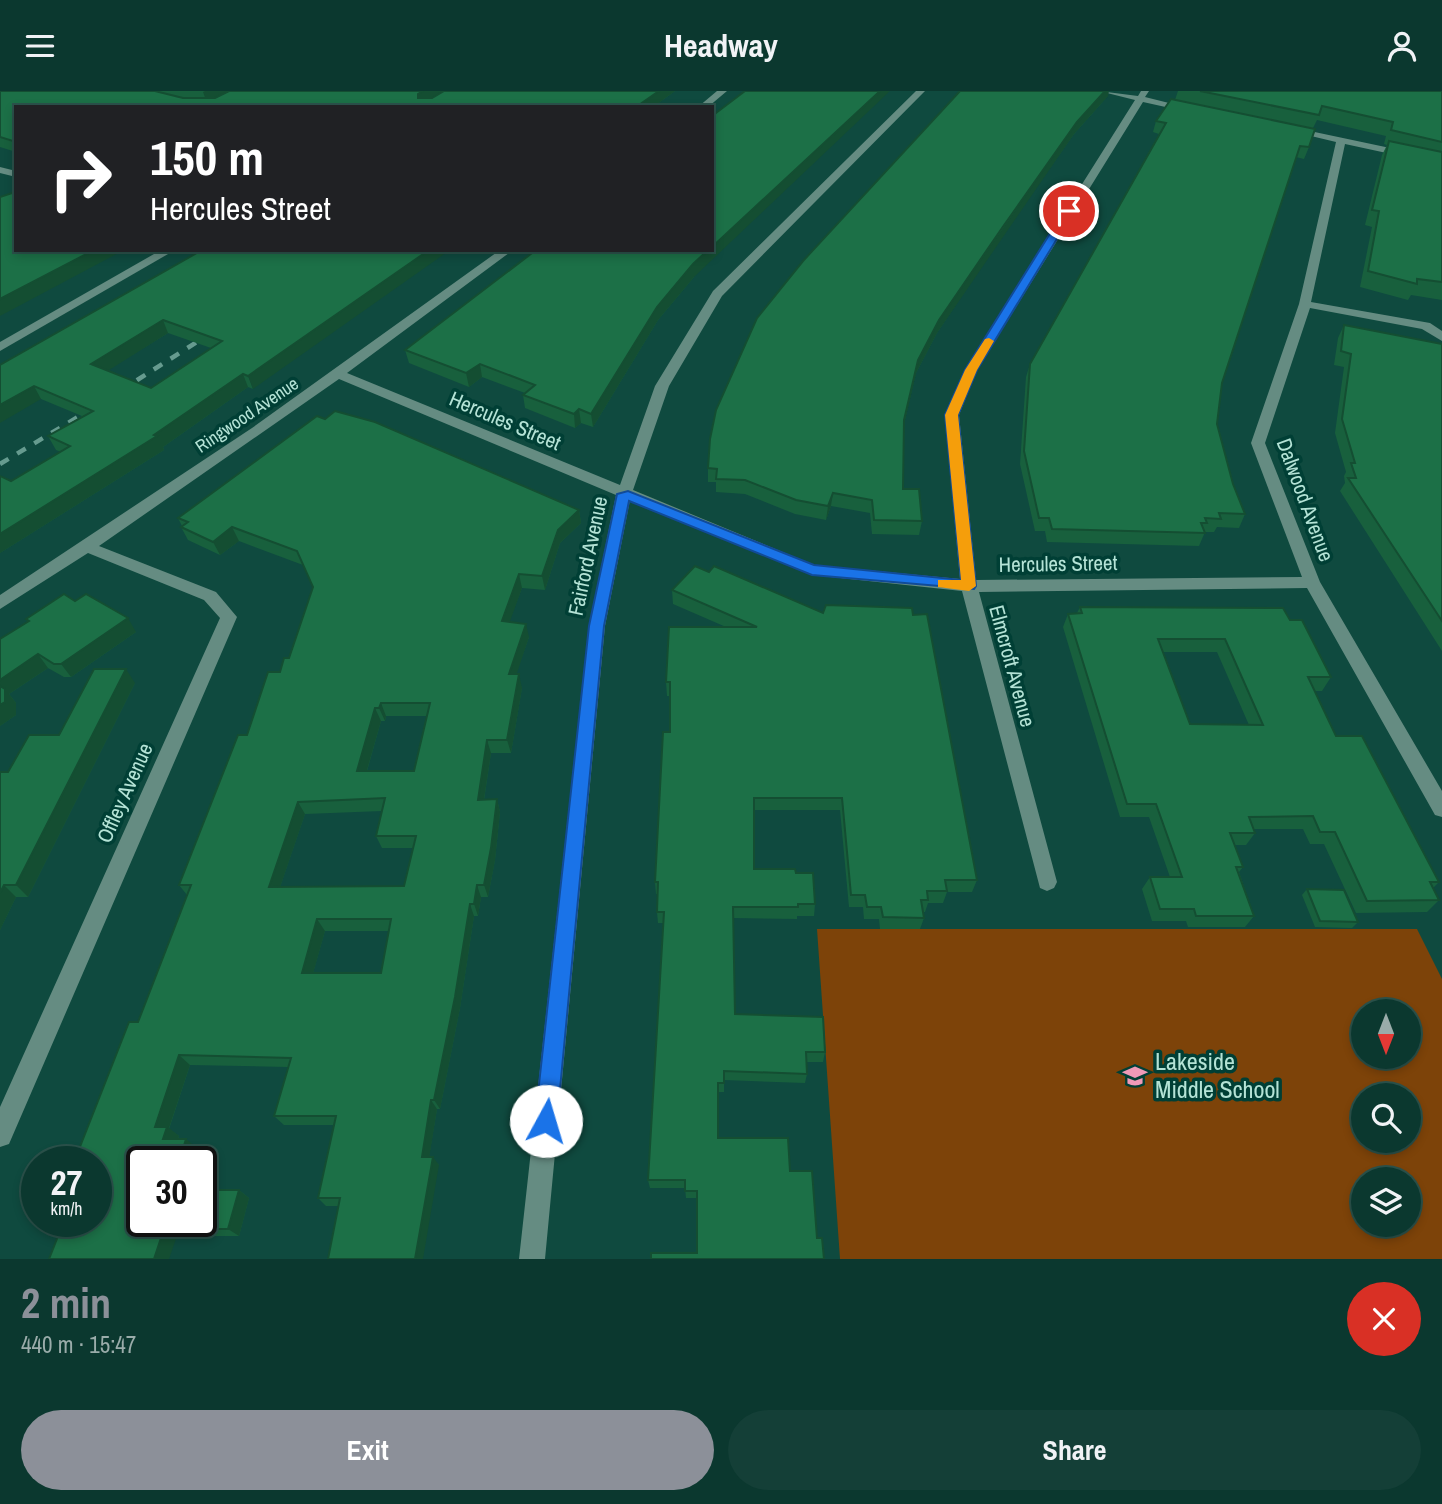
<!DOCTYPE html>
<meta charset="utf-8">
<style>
body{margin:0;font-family:"Archivo Narrow",sans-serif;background:#143f37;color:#f1f3f6;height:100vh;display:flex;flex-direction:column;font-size:26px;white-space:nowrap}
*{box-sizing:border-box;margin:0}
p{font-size:23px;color:#9aacaa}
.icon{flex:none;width:38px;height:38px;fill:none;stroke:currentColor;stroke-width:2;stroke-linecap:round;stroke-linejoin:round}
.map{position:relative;height:1168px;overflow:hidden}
.panel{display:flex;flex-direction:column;background:#0b382f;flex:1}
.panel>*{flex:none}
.guide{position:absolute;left:14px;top:14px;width:700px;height:147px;border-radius:0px;box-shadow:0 4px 10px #0003,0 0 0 2px #2b524b;background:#202124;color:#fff;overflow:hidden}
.needle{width:46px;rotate:180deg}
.buttons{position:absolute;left:1351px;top:908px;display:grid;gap:14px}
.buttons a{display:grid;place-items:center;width:70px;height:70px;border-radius:50%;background:#0b382f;box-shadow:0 4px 10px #0003,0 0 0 2px #2b524b;font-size:35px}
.speed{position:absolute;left:21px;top:1055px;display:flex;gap:14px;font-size:35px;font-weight:700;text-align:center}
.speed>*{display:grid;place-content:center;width:91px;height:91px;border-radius:50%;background:#0b382f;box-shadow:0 4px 10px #0003,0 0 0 2px #2b524b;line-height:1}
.speed small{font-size:18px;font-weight:400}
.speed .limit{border:4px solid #111;border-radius:10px;background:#fff;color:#111}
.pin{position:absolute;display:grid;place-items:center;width:60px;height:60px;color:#fff;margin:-30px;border:4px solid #fff;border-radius:50%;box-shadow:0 2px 7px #0007}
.me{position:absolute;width:77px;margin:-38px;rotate:6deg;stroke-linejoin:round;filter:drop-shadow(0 0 5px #0008)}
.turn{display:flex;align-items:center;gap:24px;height:147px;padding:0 21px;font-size:32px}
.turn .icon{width:91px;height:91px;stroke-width:2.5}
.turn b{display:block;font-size:49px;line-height:60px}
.round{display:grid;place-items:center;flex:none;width:74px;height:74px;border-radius:37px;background:#143f37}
.headline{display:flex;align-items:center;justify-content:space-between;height:119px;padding:0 21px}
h1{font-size:42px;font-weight:700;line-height:52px;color:#8c9099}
.button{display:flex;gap:14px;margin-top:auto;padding:14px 21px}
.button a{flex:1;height:80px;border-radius:42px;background:#8c9099;color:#fff;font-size:28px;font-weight:700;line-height:80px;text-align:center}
.button a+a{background:#143f37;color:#f1f3f6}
header{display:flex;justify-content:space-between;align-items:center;height:91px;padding:0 21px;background:#0b382f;font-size:32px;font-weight:700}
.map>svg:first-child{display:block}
.green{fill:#7d4309;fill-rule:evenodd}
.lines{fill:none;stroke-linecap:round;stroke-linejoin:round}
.minor{fill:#658c82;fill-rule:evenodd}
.rail{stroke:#669b8f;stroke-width:4.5;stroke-dasharray:10 10;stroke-linecap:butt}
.wall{fill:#18603d;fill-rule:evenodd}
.shaded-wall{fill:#144e32}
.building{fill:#1c7047;stroke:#144e32;stroke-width:2;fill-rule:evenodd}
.route{fill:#1a73e8;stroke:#114b97;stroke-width:2}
.slow{fill:#f59e0b}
.labels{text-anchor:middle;stroke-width:7;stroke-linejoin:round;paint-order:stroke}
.far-street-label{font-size:18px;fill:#b4e3d6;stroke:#003f35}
.street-label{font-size:21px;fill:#b4e3d6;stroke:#003f35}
.near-poi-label{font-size:24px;fill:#b4e3d6;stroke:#003f35;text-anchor:start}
</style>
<header><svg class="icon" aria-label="menu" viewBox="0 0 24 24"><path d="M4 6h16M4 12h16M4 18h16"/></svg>Headway<svg class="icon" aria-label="person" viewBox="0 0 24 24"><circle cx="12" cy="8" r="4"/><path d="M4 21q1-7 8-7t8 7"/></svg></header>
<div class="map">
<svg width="1442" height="1168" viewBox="0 0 1442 1168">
<rect width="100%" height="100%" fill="#0f4a3f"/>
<path class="green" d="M817,838H1417L1442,888V1168H840ZM1363,920H1409V966H1363ZM1363,1004H1409V1050H1363ZM1363,1088H1409V1134H1363Z"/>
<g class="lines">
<g class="minor">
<polygon points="717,0 727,0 708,16 698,16"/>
<polygon points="916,0 925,0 722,205 669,295 633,399 814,474 960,488 945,324 965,279 1135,9 1099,0 1138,5 1141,0 1149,0 1145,6 1193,18 1188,21 1143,11 977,279 959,324 976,489 1302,486 1251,352 1299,213 1336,51 1286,39 1291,36 1442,68 1442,74 1345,53 1311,211 1430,232 1442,240 1442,250 1422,238 1310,217 1265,352 1320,491 1442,700 1442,726 1435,724 1307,497 979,501 1057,791 1054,797 1047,800 1040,797 962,500 812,484 630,409 605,535 545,1168 519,1168 589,535 616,404 339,288 99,455 216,501 237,526 9,1053 0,1056 0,1016 220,527 204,509 88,462 0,518 0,504 252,337 500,159 513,159 347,282 620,394 655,295 713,200"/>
<polygon points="0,76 16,80 16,86 0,82"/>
<polygon points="161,159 175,159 0,260 0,251"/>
</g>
<g class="rail">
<polyline points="120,300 211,242"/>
<polyline points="0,373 96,315"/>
</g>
</g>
<g class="wall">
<polygon points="0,0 675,0 653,16 16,16 16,61 0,56"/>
<polygon points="1178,0 1442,0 1442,209 1411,204 1408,209 1360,196 1372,136 1365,134 1382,64 1387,54 1384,53 1386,45 1317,29 1313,37 1309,56 1304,68 1296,66 1222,292 1217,333 1233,393 1245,423 1239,437 1217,436 1214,441 1205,441 1199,455 1047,451 1045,440 1035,440 1020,373 1026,286 1030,273 1159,43 1153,41 1156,30 1175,9"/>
<polygon points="1108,5 1074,43 999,150 937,242 916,282 904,333 903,398 922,430 919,444 872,443 870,422 831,415 826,429 795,423 745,403 716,401 716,391 708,391 708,377"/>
<path d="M202,159L253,298L248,296L163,356L164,359L0,462V385L11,390L61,361L56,359L48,345L82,325L41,308L0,274ZM168,242L211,257L151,297L108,279Z"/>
<polygon points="694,186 658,229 593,336 581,332 575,337 525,317 523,304 525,302 482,286 469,296 409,272 405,259"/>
<polygon points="1344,234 1442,253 1442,560 1340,400 1345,392 1344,385 1346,381 1335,342 1344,276 1334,274 1338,247"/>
<path d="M579,419L581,432L560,452L545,499L522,497L509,531L529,546L516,583L522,597L511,662H491L484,709L497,708L500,721L495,769L488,806H481L478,825H474L460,917L440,1018H437L429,1066L439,1074L338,1115H326L318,1107L334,1034H284L274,1025L288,976L190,974L169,1038L179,1045L178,1048L197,1057L193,1071H142V1130L239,1099L249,1107L239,1145H177L96,1130L138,931L187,804L179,794L247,644L280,581L289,567L313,496L303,474L239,450L220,464L188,449L181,436L182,435L178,427ZM386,625H427L414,680H367L381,630H385ZM382,720L376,745L382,757H413L404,795L280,796L305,723ZM325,840H389L381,882H313Z"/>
<polygon points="709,481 977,789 972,801 947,801 943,812 928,812 925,821 923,821 924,827 920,838 880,838 879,828 864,828 863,816 849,816 840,719 754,719 754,778 796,782 815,813 814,825 797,825 797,828 733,827 735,923 825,961 823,971 806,971 807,983 805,992 724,989 724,1001 718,1001 697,1162 697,1107 686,1107 685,1097 650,1097 648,1089 664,832 658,832 657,821 658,803 656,803 655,791 670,641 670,605 667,605 666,591 726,536 673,513 672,499"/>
<polygon points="75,510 136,541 71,586 64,586 48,577 9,603 16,612 16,624 0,635 28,530 26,528"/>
<path d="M1080,516L1290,529L1331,586L1322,600H1314L1336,645L1439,791L1433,797L1439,809L1427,821L1356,822L1324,753H1310L1303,738H1254L1255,742L1246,754H1235L1243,776L1239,781L1254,825L1245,836H1188L1186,830H1152L1142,798L1150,786H1170L1149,726H1120L1063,536L1068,523L1077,522ZM1163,561H1217L1249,634L1190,633Z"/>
<polygon points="135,592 28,806 16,806 0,839 0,681 8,681 59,644"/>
<polygon points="1307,798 1358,831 1352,837 1315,836 1302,804"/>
</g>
<g class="shaded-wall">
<polygon points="205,0 231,0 207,12 203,1"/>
<polygon points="423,0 444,0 421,14 418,7 418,3"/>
<polygon points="659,0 675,0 653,16 636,16"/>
<polygon points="880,0 890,0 694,186 658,229 593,336 591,323 657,216 693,173 708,159 712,159 712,156"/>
<polygon points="1105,0 1109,0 1108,5 1074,43 937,242 916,282 902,342 918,269 939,229 1077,31"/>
<polygon points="94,159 124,159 0,225 0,208"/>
<polygon points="429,159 450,159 253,298 248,285"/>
<polygon points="163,229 168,242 98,286 91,273"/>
<polygon points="480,273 482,286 469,296 466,282"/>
<polygon points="243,283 248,296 163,356 164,359 0,462 0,443 154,344"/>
<polygon points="34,295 41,308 0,332 0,314"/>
<polygon points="579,318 581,332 575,337 574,323"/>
<polygon points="833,402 831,415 826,429 828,415"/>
<polygon points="579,419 581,432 560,452 545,499 542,485 558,439"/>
<polygon points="232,436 239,450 220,464 213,451"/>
<polygon points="519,483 522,497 505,544 502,530"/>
<polygon points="128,527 136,541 71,586 61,573"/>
<polygon points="526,533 529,546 512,597 509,583"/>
<polygon points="38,563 48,577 9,603 16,612 16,624 0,635 0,589"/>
<polygon points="126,578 135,592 28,806 16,794"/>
<polygon points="519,583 522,597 511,662 507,649"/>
<polygon points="381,612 386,625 385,630 379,617"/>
<polygon points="375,617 381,630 363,693 357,680"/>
<polygon points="487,649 491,662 482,721 478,709"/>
<polygon points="497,708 500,721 495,769 488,806 484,794"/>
<polygon points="298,711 305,723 276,808 269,796"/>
<polygon points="4,794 16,806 0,839 0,802"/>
<polygon points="477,794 481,806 478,825 474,813"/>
<polygon points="470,813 474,825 460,917 440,1018 434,1009"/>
<polygon points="317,828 325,840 310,893 302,882"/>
<polygon points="179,964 190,974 169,1037 179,1045 175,1057 163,1048 155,1036"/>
<polygon points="431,1009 437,1018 428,1074 422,1066"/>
<polygon points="186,1048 197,1057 193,1071 179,1071"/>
<polygon points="433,1066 439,1074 423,1168 415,1168"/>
<polygon points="239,1099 249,1107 239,1145 228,1138"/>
<polygon points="164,1138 177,1145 169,1168 154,1168"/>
</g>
<g class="building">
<polygon points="0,0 155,0 183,7 215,7 229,0 423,0 418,3 418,7 432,7 444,0 659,0 636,16 16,16 16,51 0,46"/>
<polygon points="745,0 880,0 712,156 712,25"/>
<polygon points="960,0 1105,0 1077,31 1002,137 939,229 918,269 904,329 903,398 919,398 922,430 874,429 872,409 833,402 828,415 796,409 745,389 716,388 717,378 708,377 710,348 716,319 757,227 803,170"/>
<polygon points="1200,0 1442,0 1442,51 1391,39 1393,31 1322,15 1319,24"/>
<polygon points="1171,8 1315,38 1309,56 1300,55 1222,292 1217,333 1233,393 1245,423 1219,422 1221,428 1205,427 1207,432 1201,432 1205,442 1052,438 1049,427 1039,427 1024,360 1030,273 1166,32 1156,30"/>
<polygon points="1389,50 1442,61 1442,191 1417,188 1417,193 1368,180 1379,120 1372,119"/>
<polygon points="12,102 16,103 16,159 94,159 0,208 0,106"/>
<path d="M202,159H429L248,285L243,283L154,344L157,345L0,443V385L11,390L70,355L48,345L93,320L34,295L0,314V274ZM163,229L222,250L151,297L91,273Z"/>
<polygon points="536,159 708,159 693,173 657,216 591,323 579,318 574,323 523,304 535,294 480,273 466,282 405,259"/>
<polygon points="1344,234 1442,253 1442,530 1348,387 1356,387 1351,372 1355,372 1342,328 1351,263 1341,260"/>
<path d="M335,320L375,331L579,419L558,439L542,485L519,483L502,530L526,533L509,583H519L507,649H487L478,709L497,708L491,757L484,794H477L474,813H470L455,906L434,1009H431L422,1066H433L415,1168H328L340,1107H318L336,1025H274L291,967L179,964L155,1036H167L163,1048H186L179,1071H142V1130H201V1099H239L228,1138H164L154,1168H49L64,1130H96V1071H74L129,931H138L191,794H179L238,644H247L268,581H280L284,567H289L313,496L297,460L232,436L213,451L181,436L188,431L178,427L317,325L325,328ZM381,612H430L414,680H357L375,617H379ZM385,707L376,745H416L404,795L269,796L298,711ZM317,828H391L381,882H302Z"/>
<polygon points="695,475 709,481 714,475 823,522 826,514 912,517 913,524 927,523 977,789 945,789 947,800 927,800 928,809 921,809 924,827 883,826 881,816 867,816 865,804 851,804 842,707 754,707 754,778 795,778 796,782 813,782 815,813 798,813 798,816 733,816 735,923 823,926 825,961 806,961 807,983 724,980 724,992 718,992 718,1047 788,1047 790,1080 812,1080 817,1147 822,1147 824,1168 651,1168 651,1162 697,1162 697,1100 685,1100 685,1089 648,1089 664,821 657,821 658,791 655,791 663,641 670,641 670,591 666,591 669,536 757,536 672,499"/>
<polygon points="64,503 75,510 86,503 128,527 61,573 54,573 38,563 0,589 0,548 29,530 26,528"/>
<path d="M1080,516L1283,517L1290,529H1302L1331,586H1308L1336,645H1362L1439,791H1430L1439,809L1367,810L1335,741H1320L1313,725L1249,726L1255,742H1230L1243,776H1236L1254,825H1196L1194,818H1160L1150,786H1182L1156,713H1127L1068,523L1082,522ZM1158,548H1225L1263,634L1190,633Z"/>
<polygon points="94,578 126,578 16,794 4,794 0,802 0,681 8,681 29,644 59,644"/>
<polygon points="0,595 5,598 5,611 0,614"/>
<polygon points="1307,798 1344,799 1358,831 1320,830"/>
</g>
<polygon class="route" points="1069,118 1074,120 977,279 958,324 976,495 974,498 812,484 629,410 604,535 557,1030 554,1038 546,1041 538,1038 535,1030 589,535 617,403 628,400 814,474 961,489 945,324 965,279 1064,120"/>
<polygon class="slow" points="989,247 994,250 977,279 958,324 976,495 969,500 938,496 938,489 961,489 945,324 965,279 985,248"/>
<defs>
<g id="school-bare" transform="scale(1.89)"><path d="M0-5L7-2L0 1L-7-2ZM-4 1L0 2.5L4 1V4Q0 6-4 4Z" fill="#ef9ab8" stroke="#003f35" stroke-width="2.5" paint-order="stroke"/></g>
</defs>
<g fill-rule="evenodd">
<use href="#school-bare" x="1135" y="985"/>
</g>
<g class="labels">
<g class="far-street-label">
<text transform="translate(247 324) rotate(-34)" y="6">Ringwood Avenue</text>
</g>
<g class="street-label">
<text transform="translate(505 330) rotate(23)" y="7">Hercules Street</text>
<text transform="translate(1305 409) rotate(70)" y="7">Dalwood Avenue</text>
<text transform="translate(588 465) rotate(-78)" y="7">Fairford Avenue</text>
<text transform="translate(1058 473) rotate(-1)" y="7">Hercules Street</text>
<text transform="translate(1012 575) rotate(75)" y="7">Elmcroft Avenue</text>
<text transform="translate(125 702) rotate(-66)" y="7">Offley Avenue</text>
</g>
<g class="near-poi-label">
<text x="1155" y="979">Lakeside<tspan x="1155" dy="28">Middle School</tspan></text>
</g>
</g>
</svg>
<div class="buttons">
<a><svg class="needle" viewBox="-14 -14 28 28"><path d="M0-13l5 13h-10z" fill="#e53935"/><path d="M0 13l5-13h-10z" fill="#9aacaa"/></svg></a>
<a><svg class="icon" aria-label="search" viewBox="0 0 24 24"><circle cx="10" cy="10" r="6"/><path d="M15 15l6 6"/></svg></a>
<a><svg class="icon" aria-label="layers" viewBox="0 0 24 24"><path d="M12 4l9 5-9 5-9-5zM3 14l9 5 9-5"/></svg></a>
</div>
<div class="speed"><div>27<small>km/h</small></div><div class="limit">30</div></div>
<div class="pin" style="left:1069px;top:120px;background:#d93025"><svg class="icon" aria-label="arrive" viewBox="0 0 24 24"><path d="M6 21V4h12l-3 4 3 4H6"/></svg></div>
<svg class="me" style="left:546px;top:1030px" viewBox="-20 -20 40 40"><circle r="19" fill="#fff"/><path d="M0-13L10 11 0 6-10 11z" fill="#1a73e8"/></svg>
<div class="guide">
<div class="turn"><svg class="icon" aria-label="right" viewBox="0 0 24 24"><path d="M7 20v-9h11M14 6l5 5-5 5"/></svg><div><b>150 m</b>Hercules Street</div></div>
</div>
</div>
<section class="panel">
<div class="headline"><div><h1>2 min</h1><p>440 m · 15:47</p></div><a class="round" style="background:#d93025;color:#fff"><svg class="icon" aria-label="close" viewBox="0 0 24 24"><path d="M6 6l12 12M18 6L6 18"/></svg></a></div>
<div class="button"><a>Exit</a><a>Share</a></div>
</section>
